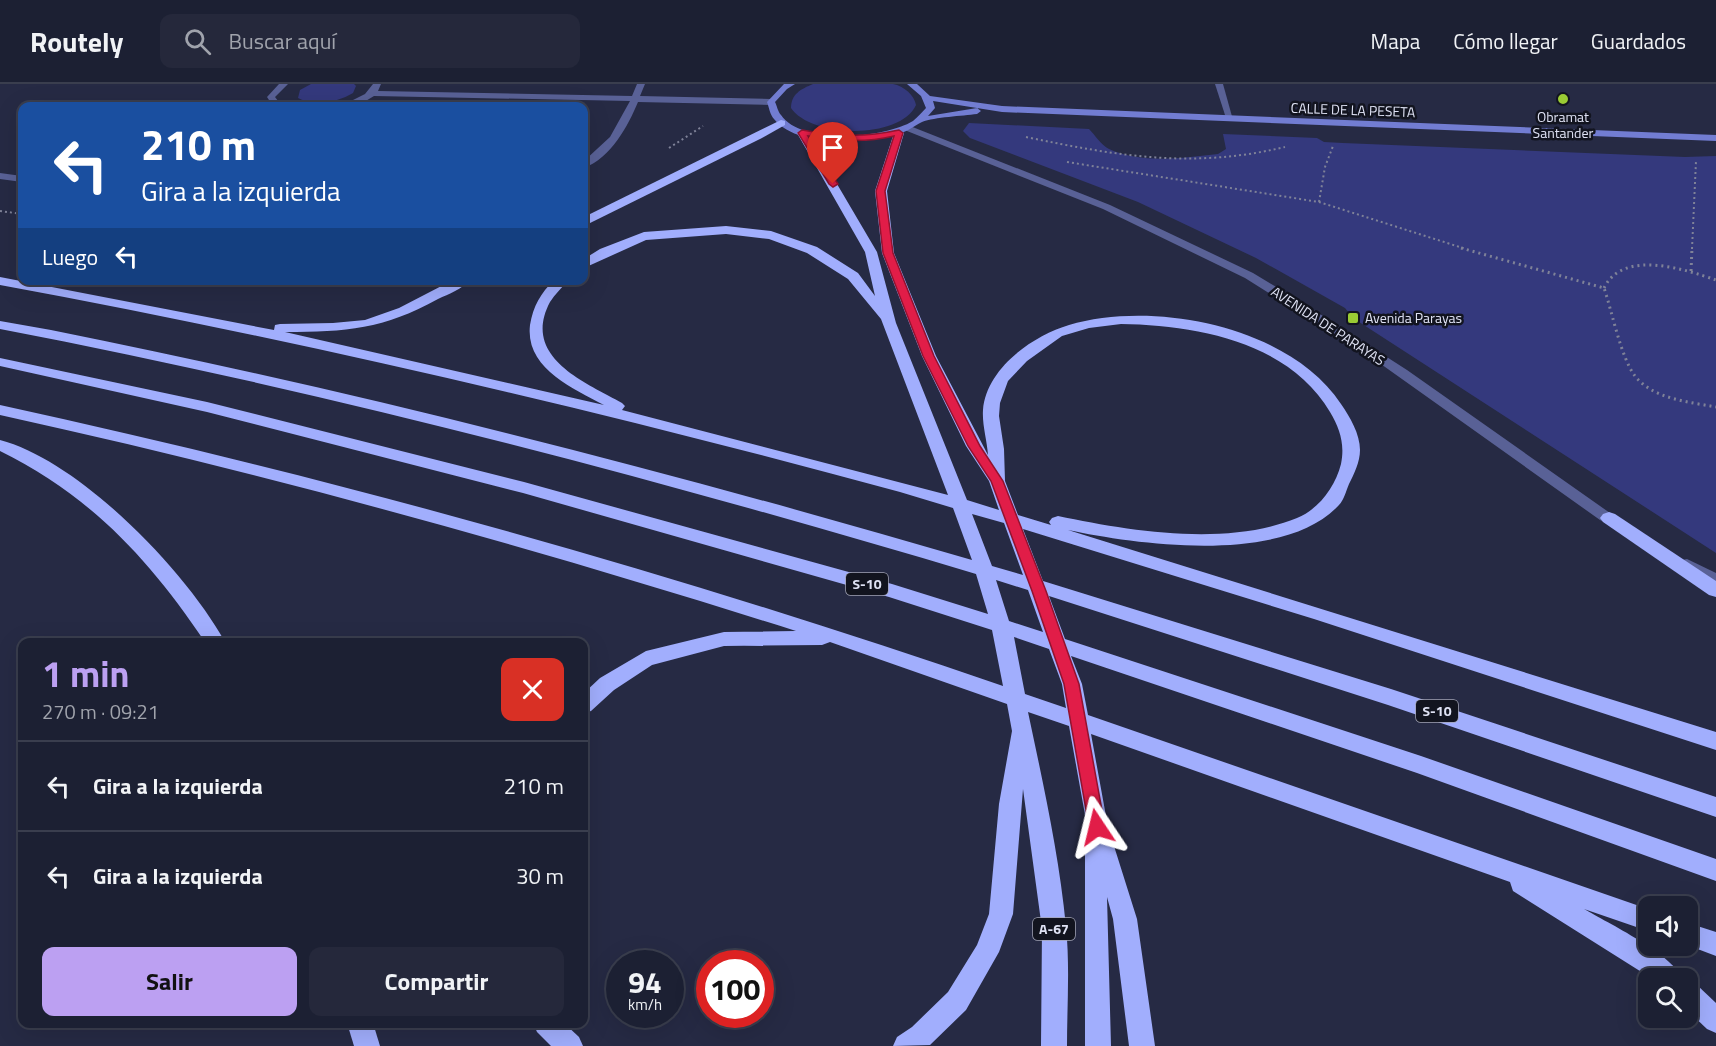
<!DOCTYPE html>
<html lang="es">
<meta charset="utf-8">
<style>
body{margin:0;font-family:"Titillium Web",sans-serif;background:#25283b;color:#f1f3f6;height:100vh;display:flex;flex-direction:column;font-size:22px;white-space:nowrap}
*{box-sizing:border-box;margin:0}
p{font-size:20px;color:#a0a3ac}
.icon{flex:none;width:33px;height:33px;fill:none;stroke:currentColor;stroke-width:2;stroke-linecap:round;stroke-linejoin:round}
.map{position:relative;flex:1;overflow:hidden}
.details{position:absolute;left:18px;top:554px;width:570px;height:390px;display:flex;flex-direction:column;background:#1c2033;border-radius:12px;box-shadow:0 6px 24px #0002,0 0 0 2px #3a3e4e}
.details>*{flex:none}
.guide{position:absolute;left:18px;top:18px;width:570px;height:183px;border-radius:12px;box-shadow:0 6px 24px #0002,0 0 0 2px #3a3e4e;background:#1a4fa0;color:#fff;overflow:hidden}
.controls{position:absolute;left:1638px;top:812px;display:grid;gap:12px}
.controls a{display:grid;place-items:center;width:60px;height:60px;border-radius:12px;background:#1c2033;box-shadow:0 6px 24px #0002,0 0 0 2px #3a3e4e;font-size:30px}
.speed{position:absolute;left:606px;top:866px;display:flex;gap:12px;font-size:30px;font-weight:700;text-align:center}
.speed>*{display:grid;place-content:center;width:78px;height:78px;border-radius:50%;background:#1c2033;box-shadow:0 6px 24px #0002,0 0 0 2px #3a3e4e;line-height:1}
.speed small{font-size:15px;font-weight:400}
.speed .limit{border:9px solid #d22;background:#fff;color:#111}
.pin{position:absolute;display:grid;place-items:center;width:51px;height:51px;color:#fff;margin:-62px -26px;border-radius:50% 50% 50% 0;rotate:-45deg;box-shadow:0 0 6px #0007}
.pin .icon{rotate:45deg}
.me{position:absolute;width:66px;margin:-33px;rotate:350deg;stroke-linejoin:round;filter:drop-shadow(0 0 4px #0008)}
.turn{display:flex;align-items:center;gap:21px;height:126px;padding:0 24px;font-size:27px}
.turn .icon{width:78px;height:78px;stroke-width:2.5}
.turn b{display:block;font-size:42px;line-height:51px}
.then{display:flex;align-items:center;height:57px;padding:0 24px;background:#0003;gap:12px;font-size:22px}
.round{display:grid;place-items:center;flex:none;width:63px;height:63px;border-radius:12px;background:#25283b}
.headline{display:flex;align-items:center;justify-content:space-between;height:102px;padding:0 24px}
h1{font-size:36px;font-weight:700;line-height:45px;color:#bca0f2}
.cta{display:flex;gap:12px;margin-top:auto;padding:12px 24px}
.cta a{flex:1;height:69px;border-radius:12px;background:#bca0f2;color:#111;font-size:24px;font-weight:700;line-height:69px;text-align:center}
.cta a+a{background:#25283b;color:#f1f3f6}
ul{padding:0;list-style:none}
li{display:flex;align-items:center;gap:18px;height:90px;padding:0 24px;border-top:2px solid #3a3e4e}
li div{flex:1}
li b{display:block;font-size:22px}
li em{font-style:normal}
header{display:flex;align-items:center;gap:36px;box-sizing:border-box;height:84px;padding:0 30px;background:#1c2033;border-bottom:2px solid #3a3e4e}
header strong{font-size:28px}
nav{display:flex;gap:33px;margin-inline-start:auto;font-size:21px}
.search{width:420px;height:54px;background:#25283b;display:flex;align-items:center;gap:15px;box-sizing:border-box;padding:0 21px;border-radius:12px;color:#a0a3ac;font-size:22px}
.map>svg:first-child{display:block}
.green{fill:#34397d}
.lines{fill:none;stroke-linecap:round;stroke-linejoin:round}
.path-far1{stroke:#7f8298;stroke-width:2;stroke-dasharray:2 3;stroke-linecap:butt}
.path{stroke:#7f8298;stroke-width:3;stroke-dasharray:2 4;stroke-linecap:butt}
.street{fill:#596196;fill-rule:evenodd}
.secondary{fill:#727dd2;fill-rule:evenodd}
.highway{fill:#a1aefd;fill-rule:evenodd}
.route{fill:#e11d48;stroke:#92132f;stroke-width:1.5}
.poi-dot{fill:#9acb34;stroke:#12141f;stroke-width:2}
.labels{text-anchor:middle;stroke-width:5;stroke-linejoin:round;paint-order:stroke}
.far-street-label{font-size:14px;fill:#dfe2f4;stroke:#12141f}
.far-poi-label{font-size:14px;fill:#dfe2f4;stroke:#12141f}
.shield{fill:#12141f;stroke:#a2a4b4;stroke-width:1.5}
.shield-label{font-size:14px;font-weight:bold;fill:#dfe2f4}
</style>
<header>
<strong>Routely</strong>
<div class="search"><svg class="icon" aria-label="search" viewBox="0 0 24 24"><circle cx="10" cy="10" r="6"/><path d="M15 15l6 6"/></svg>Buscar aquí</div>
<nav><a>Mapa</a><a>Cómo llegar</a><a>Guardados</a></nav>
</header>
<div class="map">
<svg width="1716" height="962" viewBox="0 0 1716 962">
<rect width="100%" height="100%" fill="#262a44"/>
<g class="green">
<path d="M311,0H354L356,2L353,9C338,18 315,23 298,14L300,6Z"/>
<path d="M813,0C837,0 869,0 893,0C904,2 914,11 916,21C900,56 811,54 791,24C791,10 801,5 813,0Z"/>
<path d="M969,39L1089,45C1095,51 1101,61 1109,65C1141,80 1184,74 1218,70L1226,65L1223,50L1317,54L1324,58L1343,59L1685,73L1716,72V469L1353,234L1345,224L1256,174L1138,118L970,54L963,47Z"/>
</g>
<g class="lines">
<g class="path-far1">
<path d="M1026,53C1118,72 1192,85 1285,63"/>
<polyline points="669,64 703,42"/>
<polyline points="1067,78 1319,118 1466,165"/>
<polyline points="1319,118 1325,83 1333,62"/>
<polyline points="0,127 22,130"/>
<polyline points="1692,165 1696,77"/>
</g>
<g class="path">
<path d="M1461,164L1604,204C1612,227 1621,274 1635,292C1653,315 1689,318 1716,323"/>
<polyline points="1691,187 1692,164"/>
<path d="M1604,204C1623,165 1684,185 1716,196"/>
</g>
<g class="street">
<polygon points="279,0 288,0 275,13 282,22 273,22 267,13"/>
<path d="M373,0H381L378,7L632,12L637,0H645L640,12L771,15L775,18L771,21L638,18C628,42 611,74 584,84V77L610,53L630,17L374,12L359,21L341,22L365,10Z"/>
<polygon points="1215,0 1223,0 1233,36 1226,34"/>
<polygon points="910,42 1110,121 1253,189 1298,216 1407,286 1627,441 1620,446 1600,436 1371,273 1245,194 1103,125 907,47 905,45"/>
<polygon points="0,89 22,92 22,98 0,95"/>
<polygon points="1687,475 1716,489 1716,502 1682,484 1680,480 1682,476"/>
</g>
<path class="secondary" d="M784,0H795L787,5L775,18C777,22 778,28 781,31C802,62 885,54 913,37C918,33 922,28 926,24L921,12L907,0H917L930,12L1002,22L1716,51V57L1002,28L933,17L935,24L928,32L977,24L981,27L977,30C962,32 935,33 922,38C914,42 907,48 898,50C866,60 797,64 774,35C770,31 769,23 767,18Z"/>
<g class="highway">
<polygon points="781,36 785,37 785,41 762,54 584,142 584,133"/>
<path d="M802,46L807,49L877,168L896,239L967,416L999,426L989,397L966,362L922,272L882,169L875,107L894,49L899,46L904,49L887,107L894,169L936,272L988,371C987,356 982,341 983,326C986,285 1032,252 1069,241C1154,216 1289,242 1341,320C1350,333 1360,350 1360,366C1360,378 1354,390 1349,400C1346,407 1344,416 1339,421C1284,481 1139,461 1068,446L1716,648V666L1314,535L1023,445L1043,497L1391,605L1716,713V733L1388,621L1049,512L1065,555L1421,672L1716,775V797L1417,689L1071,572L1082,600L1088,631L1648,825V847L1584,825C1608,839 1672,870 1682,894H1651L1513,807L1510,798L1091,650L1108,743L1137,835L1155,962H1129L1113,835L1107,813L1111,962H1085V760L1089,753L1069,642L1028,628C1043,699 1059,770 1066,843C1070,882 1067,923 1067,962H1041L1042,845L1023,705L1013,830L999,868L966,926L930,961L893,962L897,953L912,943L948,908L977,861L989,830L999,720L1012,647L1007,620L830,558L822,561L724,562L652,581L614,606L591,627L584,629V609L600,594L646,567L724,548L796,547C534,464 269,390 0,331V321C340,395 675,489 1003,602L992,546L889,513L523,409L207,328L0,282V274L207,318L524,398L892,500L988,530L976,490C655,394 329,308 0,245V237L51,246C361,308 668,387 972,476L953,424L900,408C602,327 303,257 0,201V193L274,246L275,241L280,240L333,239L365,236L399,224L453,196H470C462,205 449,210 438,215C384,245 346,248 285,248L604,321C572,304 525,284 530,241C533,222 541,209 554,196H568C562,204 555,210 550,218C521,273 584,298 622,319L625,322L622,326L948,411L881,235L848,195L807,169L769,155L726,150L646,156L584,184V175L600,165L644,148L726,142L771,147L817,163L858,189L875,212L865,168L797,49ZM1121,240C1196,241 1289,258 1330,328C1340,345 1345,360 1341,380C1335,403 1319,425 1297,434C1226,463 1130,447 1058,432L1052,434L1049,438L1051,441L1018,431L1005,397L1004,365L999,332L1000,319L1008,297L1027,277L1062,252L1089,244ZM972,430L1004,439L1023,491L992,482ZM996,496L1028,506L1043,548L1009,537ZM1014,553L1049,565L1062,600L1066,624L1025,610Z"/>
<path d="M0,356C80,377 186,487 225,558H205C149,475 91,412 0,367Z"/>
<polygon points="1609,428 1615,430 1716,497 1716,513 1709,511 1603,438 1600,434 1603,430"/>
<polygon points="1688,839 1716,848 1716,872 1687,861"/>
<polygon points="1688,898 1697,901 1716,919 1716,949 1707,945 1688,927"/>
<polygon points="347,939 373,939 380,962 354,962"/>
<polygon points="533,939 564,939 579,953 583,962 551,962 537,948"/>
</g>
</g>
<path class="route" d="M802,46C840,52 861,54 899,46L903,49L885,107L893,169L934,272L980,362L1003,397L1046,507L1079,600L1105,743L1103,748L1097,751L1091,748L1089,743L1064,600L1032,507L991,397L968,362L923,272L883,169L876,107L894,52C864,59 839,57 808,52L838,100L833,103L829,100L798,49Z"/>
<g class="poi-dot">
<circle cx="1563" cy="15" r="6"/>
<rect x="1347" y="228" width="12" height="12" rx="3"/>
</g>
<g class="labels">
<g class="far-street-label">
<text transform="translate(1353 26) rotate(2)" y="5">CALLE DE LA PESETA</text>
<text transform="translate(1328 242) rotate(33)" y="5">AVENIDA DE PARAYAS</text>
</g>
<g class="far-poi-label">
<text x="1563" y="38">Obramat<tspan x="1563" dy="16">Santander</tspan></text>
<text x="1365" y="239" text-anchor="start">Avenida Parayas</text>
</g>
<g class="shield">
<rect x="846" y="489" width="42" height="22" rx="4.5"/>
<rect x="1416" y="616" width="42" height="22" rx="4.5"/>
<rect x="1033" y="834" width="42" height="22" rx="4.5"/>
</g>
<g class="shield-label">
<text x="867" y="505">S-10</text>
<text x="1437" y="632">S-10</text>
<text x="1054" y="850">A-67</text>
</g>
</g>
</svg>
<div class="controls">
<a><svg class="icon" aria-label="sound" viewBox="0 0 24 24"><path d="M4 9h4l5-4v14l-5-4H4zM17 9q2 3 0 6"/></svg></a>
<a><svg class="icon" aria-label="search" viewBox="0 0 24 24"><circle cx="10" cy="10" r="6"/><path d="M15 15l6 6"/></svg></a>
</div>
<div class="speed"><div>94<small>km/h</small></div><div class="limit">100</div></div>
<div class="pin" style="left:833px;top:100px;background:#d93025"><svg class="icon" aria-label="arrive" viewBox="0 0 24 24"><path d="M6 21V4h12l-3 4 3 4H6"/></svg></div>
<svg class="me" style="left:1097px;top:743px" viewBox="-20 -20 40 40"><path d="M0-17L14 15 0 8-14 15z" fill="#e11d48" stroke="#fff" stroke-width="4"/></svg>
<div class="guide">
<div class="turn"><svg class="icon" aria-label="left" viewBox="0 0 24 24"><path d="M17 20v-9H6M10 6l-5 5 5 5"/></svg><div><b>210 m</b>Gira a la izquierda</div></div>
<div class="then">Luego<svg class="icon" aria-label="left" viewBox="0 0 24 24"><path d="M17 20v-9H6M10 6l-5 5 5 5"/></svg></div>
</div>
<section class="details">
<div class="headline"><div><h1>1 min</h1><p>270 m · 09:21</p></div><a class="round" style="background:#d93025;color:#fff"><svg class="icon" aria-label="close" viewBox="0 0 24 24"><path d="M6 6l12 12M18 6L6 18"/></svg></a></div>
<ul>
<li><svg class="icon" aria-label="left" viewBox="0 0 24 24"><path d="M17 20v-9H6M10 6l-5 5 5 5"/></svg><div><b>Gira a la izquierda</b></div><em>210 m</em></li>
<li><svg class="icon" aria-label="left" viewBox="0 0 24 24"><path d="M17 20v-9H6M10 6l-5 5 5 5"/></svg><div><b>Gira a la izquierda</b></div><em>30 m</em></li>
</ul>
<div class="cta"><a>Salir</a><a>Compartir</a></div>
</section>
</div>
